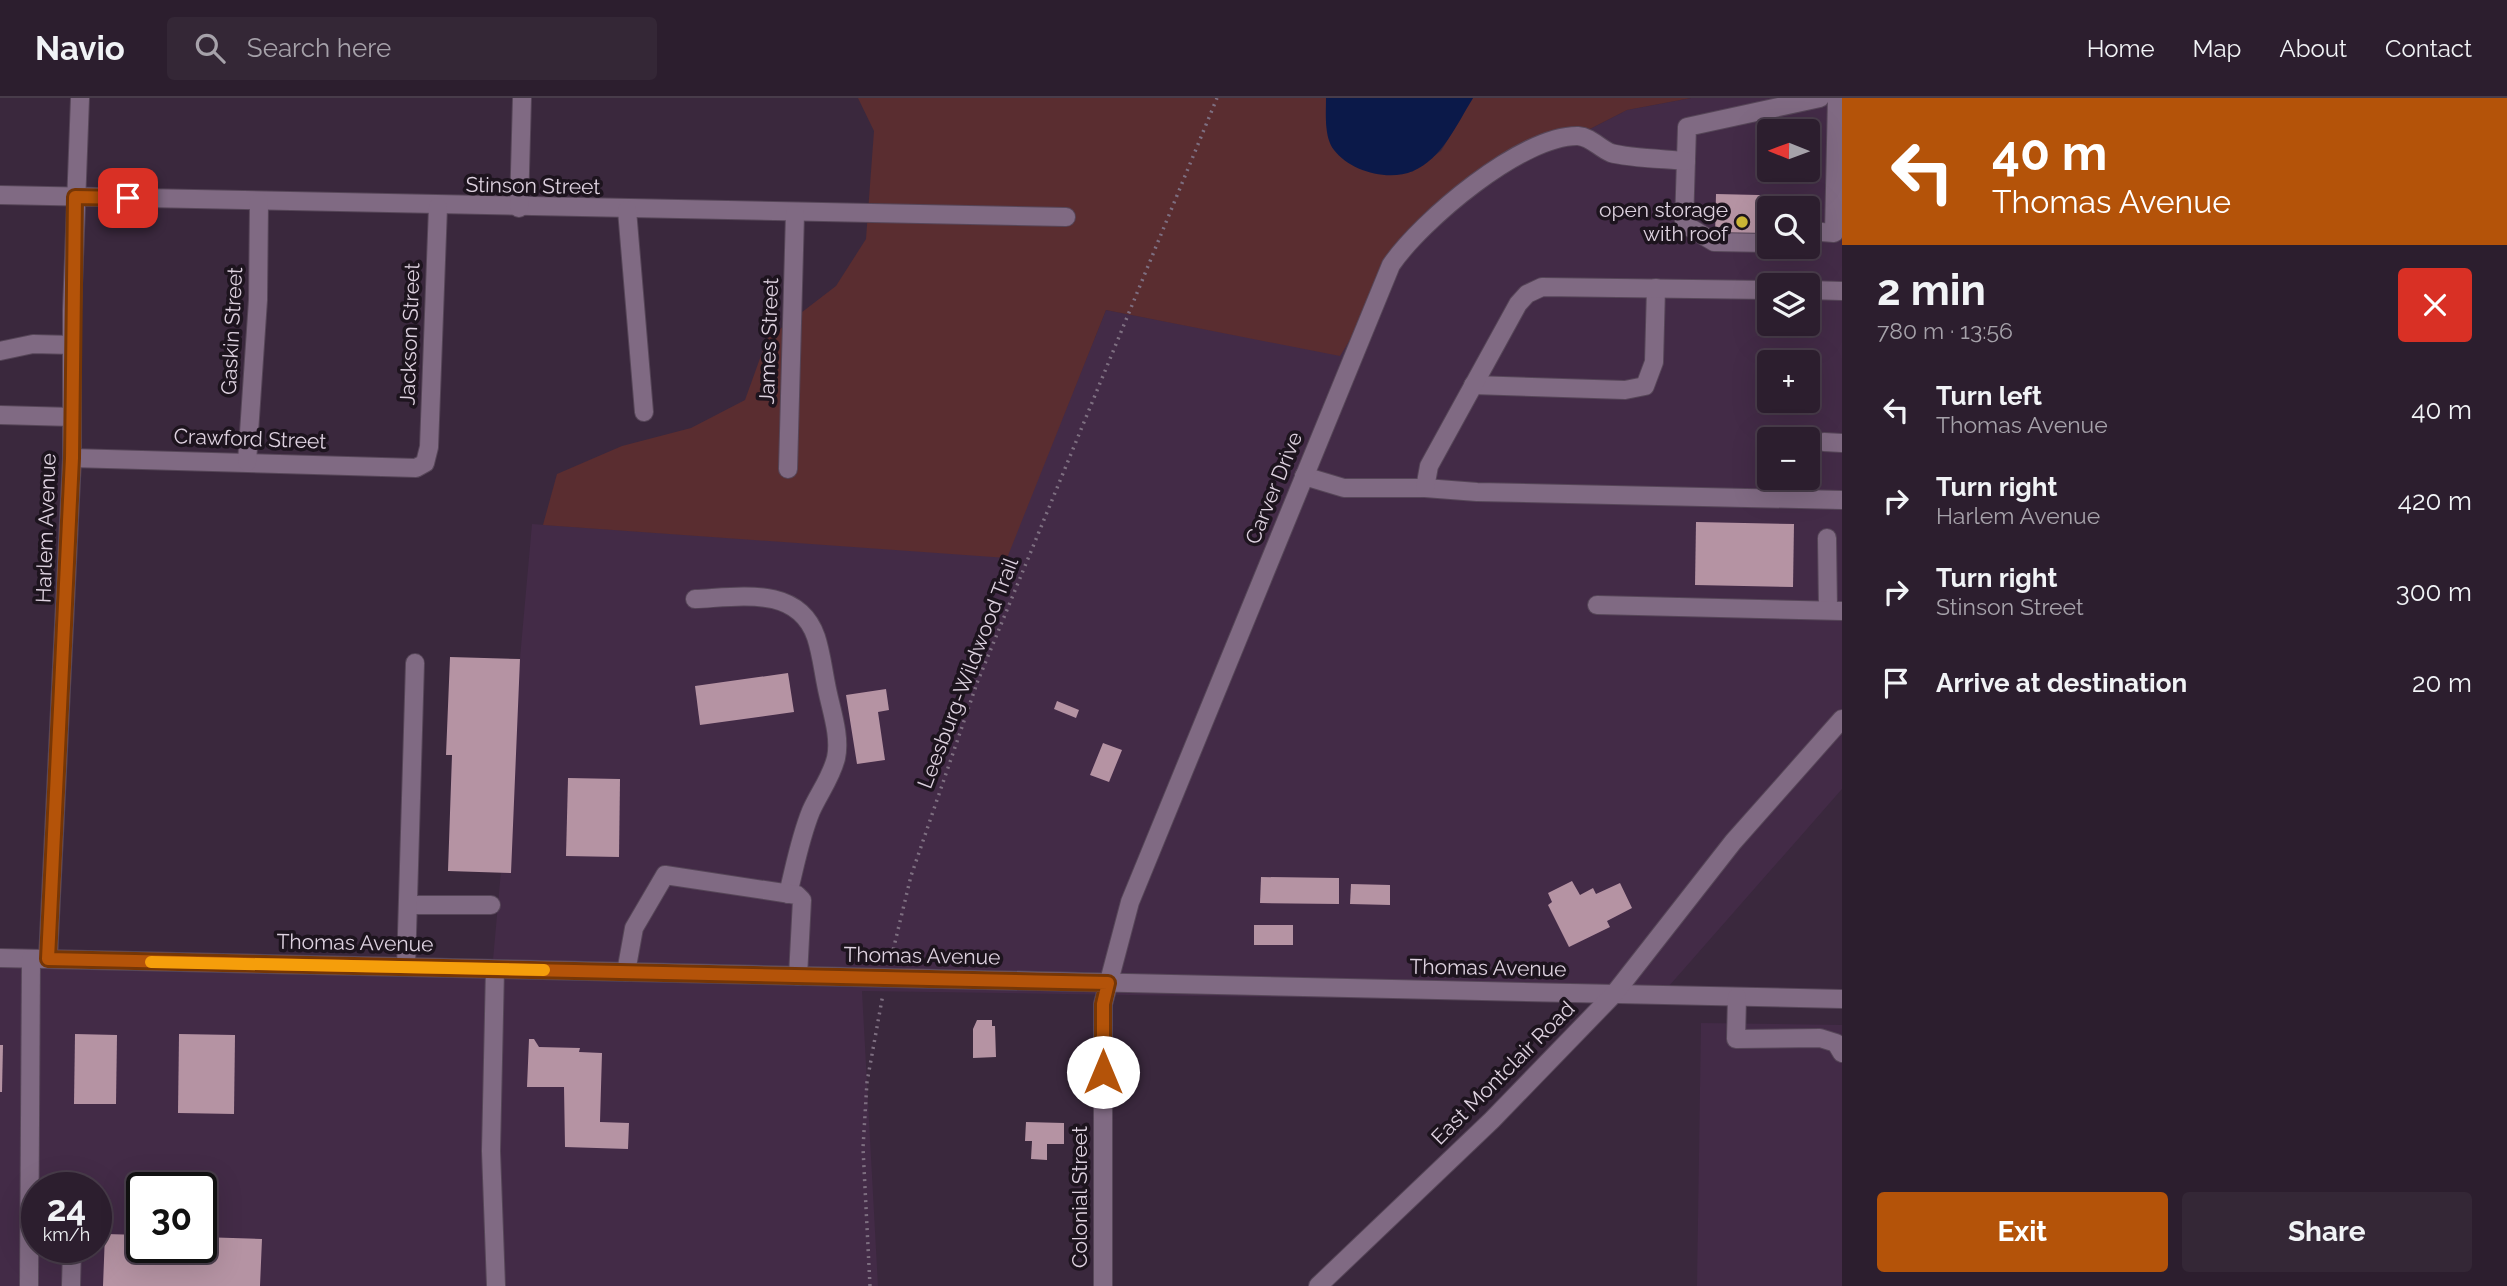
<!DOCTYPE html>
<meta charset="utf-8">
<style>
body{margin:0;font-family:Raleway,sans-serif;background:#342736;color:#f1f3f6;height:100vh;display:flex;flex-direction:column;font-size:26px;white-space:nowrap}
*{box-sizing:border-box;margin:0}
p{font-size:23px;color:#a6a2aa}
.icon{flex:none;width:38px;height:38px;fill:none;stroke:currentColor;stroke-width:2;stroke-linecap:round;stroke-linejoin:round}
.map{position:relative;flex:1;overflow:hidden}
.sheet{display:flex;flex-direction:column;background:#2c1e2e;width:665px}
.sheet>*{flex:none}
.guide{background:#b45309;color:#fff;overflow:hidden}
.needle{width:46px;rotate:271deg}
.controls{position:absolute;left:1757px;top:21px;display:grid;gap:14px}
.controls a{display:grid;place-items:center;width:63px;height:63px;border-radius:7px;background:#2c1e2e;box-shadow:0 7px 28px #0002,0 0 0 2px #483c4a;font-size:35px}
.speed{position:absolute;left:21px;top:1074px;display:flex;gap:14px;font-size:35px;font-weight:700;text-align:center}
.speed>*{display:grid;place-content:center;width:91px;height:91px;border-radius:50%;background:#2c1e2e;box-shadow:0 7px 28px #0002,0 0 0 2px #483c4a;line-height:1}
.speed small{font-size:18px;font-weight:400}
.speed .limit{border:4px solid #111;border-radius:10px;background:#fff;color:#111}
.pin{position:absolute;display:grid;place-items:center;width:60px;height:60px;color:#fff;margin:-30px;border-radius:14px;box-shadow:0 4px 10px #0006}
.me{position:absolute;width:77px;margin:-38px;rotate:0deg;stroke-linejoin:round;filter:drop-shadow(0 0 5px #0008)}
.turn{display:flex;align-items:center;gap:24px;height:147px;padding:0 35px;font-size:32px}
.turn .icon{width:91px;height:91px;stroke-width:2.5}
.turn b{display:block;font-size:49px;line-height:60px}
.round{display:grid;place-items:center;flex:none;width:74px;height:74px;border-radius:7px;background:#342736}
.summary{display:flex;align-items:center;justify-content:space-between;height:119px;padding:0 35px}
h1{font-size:42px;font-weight:700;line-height:52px}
.action{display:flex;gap:14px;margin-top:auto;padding:14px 35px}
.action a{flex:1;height:80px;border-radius:7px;background:#b45309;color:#fff;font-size:28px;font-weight:700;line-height:80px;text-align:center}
.action a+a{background:#342736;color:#f1f3f6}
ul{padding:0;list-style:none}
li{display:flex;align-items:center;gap:21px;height:91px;padding:0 35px}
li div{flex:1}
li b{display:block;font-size:26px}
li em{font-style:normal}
header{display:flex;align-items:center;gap:42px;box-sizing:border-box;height:98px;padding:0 35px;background:#2c1e2e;border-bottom:2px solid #483c4a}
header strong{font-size:33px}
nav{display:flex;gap:38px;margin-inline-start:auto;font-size:24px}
.search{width:490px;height:63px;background:#342736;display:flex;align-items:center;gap:18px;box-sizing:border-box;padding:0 24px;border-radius:7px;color:#a6a2aa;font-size:26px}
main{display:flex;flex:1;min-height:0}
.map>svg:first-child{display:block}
.built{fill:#432b47;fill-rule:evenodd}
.green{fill:#5a2d30}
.water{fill:#0b1949}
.building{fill:#b593a3}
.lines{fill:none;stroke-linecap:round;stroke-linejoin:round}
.minor-casing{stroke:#564658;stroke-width:20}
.path{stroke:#7e6f81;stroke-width:3.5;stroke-dasharray:2 5;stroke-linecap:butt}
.minor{stroke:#806a83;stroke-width:18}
.route-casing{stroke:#753606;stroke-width:18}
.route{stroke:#b45309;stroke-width:12}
.slow{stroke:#f59e0b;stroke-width:12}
.poi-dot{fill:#ceb837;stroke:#1d141e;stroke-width:2.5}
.labels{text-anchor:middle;stroke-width:7;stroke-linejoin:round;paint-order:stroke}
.street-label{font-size:21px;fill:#ddd1df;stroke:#1d141e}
.poi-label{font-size:21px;fill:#ddd1df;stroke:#1d141e;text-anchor:end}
</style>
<header>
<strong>Navio</strong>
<div class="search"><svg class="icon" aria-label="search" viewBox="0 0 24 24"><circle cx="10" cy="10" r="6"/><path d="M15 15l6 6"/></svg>Search here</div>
<nav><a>Home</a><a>Map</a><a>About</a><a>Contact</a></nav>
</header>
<main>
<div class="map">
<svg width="1842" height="1188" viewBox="0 0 1842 1188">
<rect width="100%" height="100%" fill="#3a283d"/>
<g class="built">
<path d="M1691,0H1842V691L1669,888L493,862L532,426L1006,459L1106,212L1340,257L1409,146L1496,79L1627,12ZM1769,33H1808V72H1769ZM1769,110H1808V149H1769ZM1769,187H1808V226H1769ZM1769,264H1808V303H1769ZM1769,341H1808V380H1769Z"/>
<path d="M0,869L886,888L1596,904L862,893L878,1188H0ZM37,1090H96V1150H37ZM142,1090H201V1150H142Z"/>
<polygon points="1701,925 1842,927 1842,1188 1697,1188"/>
</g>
<polygon class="green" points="858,0 1326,0 1326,26 1412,74 1441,53 1473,0 1691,0 1627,12 1496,79 1409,146 1340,258 1106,212 1007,460 543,427 557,376 622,348 691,330 745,302 767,241 836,188 866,141 874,33"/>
<path class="water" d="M1326,0H1473C1457,26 1442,61 1413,73C1388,84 1350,73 1334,52C1324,39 1326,16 1326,0Z"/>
<g class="building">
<polygon points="1716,96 1803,98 1802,110 1769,110 1769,138 1715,138"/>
<polygon points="1696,424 1794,426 1793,489 1695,487"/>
<polygon points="450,559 520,561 511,775 448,773 452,657 446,657"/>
<polygon points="788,575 794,614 700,627 695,588"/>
<polygon points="886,591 889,612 878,614 885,662 857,666 846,597"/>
<polygon points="1057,603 1079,612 1076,620 1054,611"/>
<polygon points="1103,645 1122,652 1109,684 1090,677"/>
<polygon points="568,680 620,681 619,759 566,758"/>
<polygon points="1261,779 1339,780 1339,806 1260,805"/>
<polygon points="1572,783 1580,797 1593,790 1596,796 1620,785 1632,810 1607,823 1610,829 1569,849 1548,807 1552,804 1548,795"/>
<polygon points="1351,786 1390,787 1390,807 1350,806"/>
<rect x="1254" y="827" width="39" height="20"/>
<polygon points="977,922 992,922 992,928 995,928 996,959 973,960 973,931"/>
<polygon points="75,936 117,937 116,1006 74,1006"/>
<polygon points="179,936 235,937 234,1016 178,1015"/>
<polygon points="529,941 534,941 539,949 580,950 579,954 602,955 600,1024 629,1025 628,1051 565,1049 564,989 527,989"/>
<polygon points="0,947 3,947 2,994 0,994"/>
<polygon points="1026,1024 1064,1025 1064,1046 1047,1046 1047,1062 1031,1061 1032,1043 1025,1043"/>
<polygon points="105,1136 142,1137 142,1150 201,1150 201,1139 262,1141 260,1188 103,1188"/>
</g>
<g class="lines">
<g class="minor-casing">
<g id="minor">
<polyline points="0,97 1066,119"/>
<polyline points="519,110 522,0"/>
<polyline points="627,112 644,314"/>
<polyline points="1808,139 1809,133 1834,135 1837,0"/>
<polyline points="1769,145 1714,144 1684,126 1687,29 1820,0"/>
<polyline points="1808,192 1842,193"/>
<polyline points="0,253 33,246 72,247"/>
<polyline points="1473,287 1625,292 1645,288 1654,264 1656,190"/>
<polyline points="0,317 72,319"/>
<polyline points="1824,344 1842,345"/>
<polyline points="72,360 416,370 425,365 429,349 438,109"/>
<polyline points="247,364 258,202 259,104"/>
<polyline points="788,371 795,116"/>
<polyline points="1304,378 1344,390 1425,390 1477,394 1842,402"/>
<polyline points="1425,390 1429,368 1518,206 1527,196 1542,189 1769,192"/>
<polyline points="1827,440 1828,512"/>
<path d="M695,501C739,499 798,487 816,539C821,554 823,571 826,586C830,609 841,637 836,660C831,680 819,695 811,713C800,740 795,768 788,796"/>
<polyline points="1597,507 1842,513"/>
<polyline points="408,807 491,807"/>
<polyline points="0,860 1842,901"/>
<polyline points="48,861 72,360 72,213 80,0"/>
<polyline points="406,869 415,565"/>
<polyline points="495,871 491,1053 496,1188"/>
<polyline points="626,874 634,830 665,777 797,797 802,802 798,878"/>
<polyline points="1737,899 1736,941 1820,940 1836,945 1842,955"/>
<polyline points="29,1188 31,861"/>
<polyline points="71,1188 72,1150"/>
<path d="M1103,1188V906L1130,804L1391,167C1421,123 1522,37 1578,38C1591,39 1599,50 1611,55C1628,60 1666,61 1686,63"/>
<polyline points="1318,1188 1492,1022 1614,896 1733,744 1842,621"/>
</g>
</g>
<g class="path">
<polyline points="890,865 911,778 977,585 1217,0"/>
<polyline points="870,1188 863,1050 867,984 883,896"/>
</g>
<use href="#minor" class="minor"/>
</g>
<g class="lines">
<g class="route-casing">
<polyline id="route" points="128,100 75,99 72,360 48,861 1108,885 1103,906 1103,974"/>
</g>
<use href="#route" class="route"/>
<polyline class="slow" points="151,864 544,872"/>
</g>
<circle class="poi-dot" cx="1742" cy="124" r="7"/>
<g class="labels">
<g class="street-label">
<text transform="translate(533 88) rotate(1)" y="7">Stinson Street</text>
<text transform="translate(232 233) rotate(-87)" y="7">Gaskin Street</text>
<text transform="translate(410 236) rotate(-88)" y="7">Jackson Street</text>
<text transform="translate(769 243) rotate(-88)" y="7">James Street</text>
<text transform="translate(250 341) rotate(2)" y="7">Crawford Street</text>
<text transform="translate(1274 390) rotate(-68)" y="7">Carver Drive</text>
<text transform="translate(46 430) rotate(-88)" y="7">Harlem Avenue</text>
<text transform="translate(968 575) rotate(-69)" y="7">Leesburg-Wildwood Trail</text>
<text transform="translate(355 845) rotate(1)" y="7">Thomas Avenue</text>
<text transform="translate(922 858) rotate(1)" y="7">Thomas Avenue</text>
<text transform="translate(1488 870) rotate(1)" y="7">Thomas Avenue</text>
<text transform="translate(1503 975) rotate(-45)" y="7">East Montclair Road</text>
<text transform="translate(1080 1099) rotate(-90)" y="7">Colonial Street</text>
</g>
<g class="poi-label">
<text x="1728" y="119">open storage<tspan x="1728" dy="24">with roof</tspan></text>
</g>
</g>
</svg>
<div class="controls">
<a><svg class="needle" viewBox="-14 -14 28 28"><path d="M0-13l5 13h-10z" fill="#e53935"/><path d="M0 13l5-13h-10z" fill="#a6a2aa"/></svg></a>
<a><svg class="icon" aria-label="search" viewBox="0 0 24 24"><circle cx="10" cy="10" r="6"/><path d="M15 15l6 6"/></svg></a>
<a><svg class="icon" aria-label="layers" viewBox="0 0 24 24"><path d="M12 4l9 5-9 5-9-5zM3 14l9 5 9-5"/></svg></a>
<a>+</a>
<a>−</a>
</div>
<div class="speed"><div>24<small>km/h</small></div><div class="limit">30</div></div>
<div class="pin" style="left:128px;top:100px;background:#d93025"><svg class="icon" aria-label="arrive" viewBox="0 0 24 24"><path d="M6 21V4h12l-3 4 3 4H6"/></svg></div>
<svg class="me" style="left:1103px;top:974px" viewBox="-20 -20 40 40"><circle r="19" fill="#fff"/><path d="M0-13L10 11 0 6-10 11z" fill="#b45309"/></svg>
</div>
<section class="sheet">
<div class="guide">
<div class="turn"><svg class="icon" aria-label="left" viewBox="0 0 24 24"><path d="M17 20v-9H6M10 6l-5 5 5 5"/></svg><div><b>40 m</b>Thomas Avenue</div></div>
</div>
<div class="summary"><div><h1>2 min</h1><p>780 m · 13:56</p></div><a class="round" style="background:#d93025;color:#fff"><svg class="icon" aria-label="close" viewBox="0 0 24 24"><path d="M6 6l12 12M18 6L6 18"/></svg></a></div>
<ul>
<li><svg class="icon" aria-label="left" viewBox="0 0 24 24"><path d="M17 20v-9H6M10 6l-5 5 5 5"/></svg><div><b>Turn left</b><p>Thomas Avenue</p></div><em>40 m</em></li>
<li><svg class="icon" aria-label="right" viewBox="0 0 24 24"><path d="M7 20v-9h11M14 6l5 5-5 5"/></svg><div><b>Turn right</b><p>Harlem Avenue</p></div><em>420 m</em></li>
<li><svg class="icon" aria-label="right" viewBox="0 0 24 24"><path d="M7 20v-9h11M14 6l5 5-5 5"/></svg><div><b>Turn right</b><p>Stinson Street</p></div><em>300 m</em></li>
<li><svg class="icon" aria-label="arrive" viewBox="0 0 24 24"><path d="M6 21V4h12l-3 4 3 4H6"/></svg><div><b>Arrive at destination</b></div><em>20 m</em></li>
</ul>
<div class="action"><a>Exit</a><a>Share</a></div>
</section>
</main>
